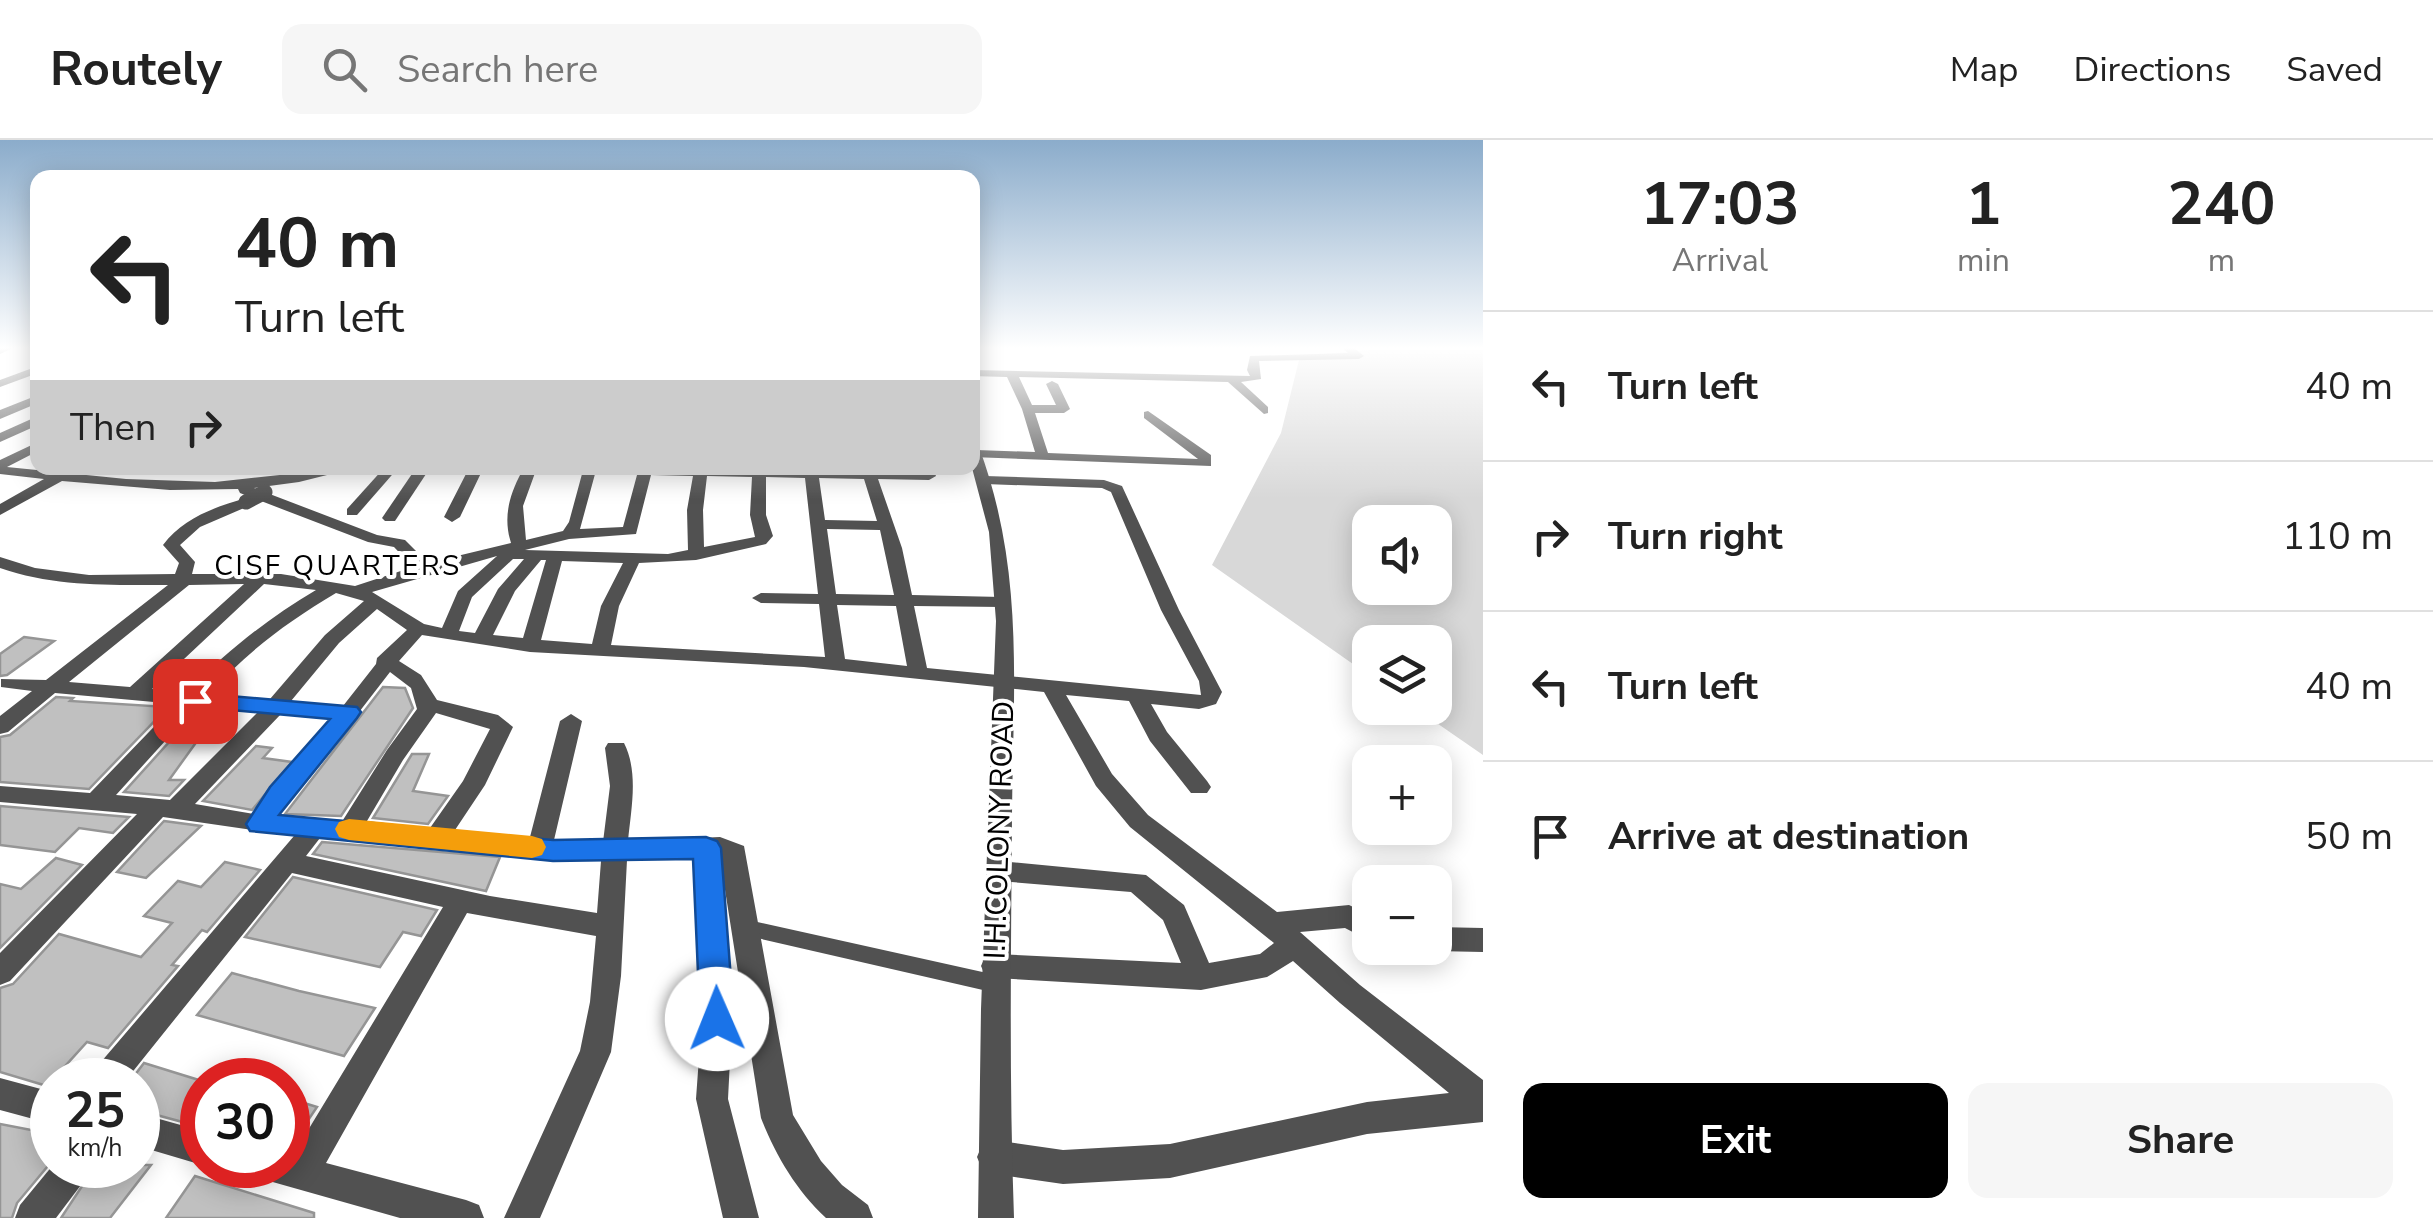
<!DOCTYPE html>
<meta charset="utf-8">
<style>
body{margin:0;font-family:"Nunito Sans",sans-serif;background:#f6f6f6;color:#222;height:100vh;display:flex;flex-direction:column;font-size:38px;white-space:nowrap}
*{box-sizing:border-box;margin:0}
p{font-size:32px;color:#767676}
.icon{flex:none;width:55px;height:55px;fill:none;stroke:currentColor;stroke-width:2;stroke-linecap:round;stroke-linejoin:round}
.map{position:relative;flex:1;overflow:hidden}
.sheet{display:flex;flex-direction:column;background:#fff;width:950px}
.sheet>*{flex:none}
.top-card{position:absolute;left:30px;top:30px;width:950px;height:305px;border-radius:20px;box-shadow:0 5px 25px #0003;background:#fff;color:#222;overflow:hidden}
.tools{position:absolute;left:1352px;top:365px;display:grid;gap:20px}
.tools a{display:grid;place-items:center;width:100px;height:100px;border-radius:20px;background:#fff;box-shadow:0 5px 25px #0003;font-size:50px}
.speed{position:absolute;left:30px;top:918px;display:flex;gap:20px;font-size:50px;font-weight:700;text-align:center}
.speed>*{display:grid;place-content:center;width:130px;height:130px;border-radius:50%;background:#fff;box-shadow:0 5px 25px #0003;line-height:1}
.speed small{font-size:25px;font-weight:400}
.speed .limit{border:15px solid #d22;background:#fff;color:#111}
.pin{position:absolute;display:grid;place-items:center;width:85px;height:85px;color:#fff;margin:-42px;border-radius:20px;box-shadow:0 5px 15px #0006}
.me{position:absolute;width:110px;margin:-55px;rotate:359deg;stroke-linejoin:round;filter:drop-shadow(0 0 8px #0008)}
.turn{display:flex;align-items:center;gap:35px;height:210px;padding:0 40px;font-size:45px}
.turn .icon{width:130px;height:130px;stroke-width:2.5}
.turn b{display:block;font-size:70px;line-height:85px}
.then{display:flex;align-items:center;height:95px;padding:0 40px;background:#0003;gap:20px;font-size:38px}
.eta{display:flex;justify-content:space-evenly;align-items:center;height:170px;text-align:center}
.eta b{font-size:60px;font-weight:700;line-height:70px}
.cta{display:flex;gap:20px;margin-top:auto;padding:20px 40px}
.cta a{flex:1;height:115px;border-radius:20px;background:#000;color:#fff;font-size:40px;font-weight:700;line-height:115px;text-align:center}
.cta a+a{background:#f6f6f6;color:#222}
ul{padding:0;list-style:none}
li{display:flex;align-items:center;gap:30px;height:150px;padding:0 40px;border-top:2px solid #e0e0e0}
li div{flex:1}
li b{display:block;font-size:38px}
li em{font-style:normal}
header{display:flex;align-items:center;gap:60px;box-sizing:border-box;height:140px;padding:0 50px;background:#fff;border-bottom:2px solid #e0e0e0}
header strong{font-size:48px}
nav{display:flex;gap:55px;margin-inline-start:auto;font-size:35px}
.search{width:700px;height:90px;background:#f6f6f6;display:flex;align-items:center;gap:25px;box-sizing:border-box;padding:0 35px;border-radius:20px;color:#767676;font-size:38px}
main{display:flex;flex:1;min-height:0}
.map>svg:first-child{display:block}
.green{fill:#d8d8d8;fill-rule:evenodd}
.building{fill:#c0c0c0;stroke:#959595;stroke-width:2.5}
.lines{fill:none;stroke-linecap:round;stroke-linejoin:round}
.service{fill:#515151;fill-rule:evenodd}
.minor{fill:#515151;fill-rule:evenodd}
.tertiary{fill:#515151;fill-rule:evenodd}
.minor-bridge{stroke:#515151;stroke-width:15}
.route{fill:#1a73e8;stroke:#114b97;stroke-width:2.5}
.slow{fill:#f59e0b}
.labels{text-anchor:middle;stroke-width:8;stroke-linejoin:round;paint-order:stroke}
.neighbourhood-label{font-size:28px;letter-spacing:2.5px;fill:#000;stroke:#fff}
.near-street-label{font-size:30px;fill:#000;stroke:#fff}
</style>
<header>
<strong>Routely</strong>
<div class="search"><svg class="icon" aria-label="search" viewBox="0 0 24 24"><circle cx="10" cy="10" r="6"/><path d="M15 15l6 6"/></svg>Search here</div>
<nav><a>Map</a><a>Directions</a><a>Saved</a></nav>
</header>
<main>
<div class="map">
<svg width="1483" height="1078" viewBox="0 0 1483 1078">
<rect width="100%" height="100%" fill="#fff"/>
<path class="green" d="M1394,208H1483V615L1415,568H1435V502H1370V536L1212,425L1281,293L1300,216ZM1370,382H1435V448H1370Z"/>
<g class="building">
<polygon points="24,497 54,501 7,535 0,536 0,514"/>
<polygon points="383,547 405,548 413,568 341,676 285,674"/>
<polygon points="56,557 73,558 70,561 168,567 89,649 0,642 0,597 10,595"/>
<polygon points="198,570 218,572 169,640 184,640 169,656 124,652"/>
<polygon points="256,606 272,608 263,618 292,622 252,670 203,661"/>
<polygon points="412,614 429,614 413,651 448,656 428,684 373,678"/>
<polygon points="0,666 129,677 113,693 79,688 55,712 0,705"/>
<polygon points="164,681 201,686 146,738 117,732"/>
<polygon points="322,702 500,717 486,751 313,714"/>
<polygon points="56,718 82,725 0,808 0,744 21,749"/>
<polygon points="225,722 260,730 207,792 202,790 172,825 178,826 108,908 87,902 47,946 0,932 0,848 13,844 59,794 141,817 172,783 144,776 178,741 201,747"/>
<polygon points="293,737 437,770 421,796 403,792 380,827 245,797"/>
<polygon points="232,833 299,851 375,868 344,916 197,875"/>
<polygon points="144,923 202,941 202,983 193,980 190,984 138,970 138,940 131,940"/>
<polygon points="288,958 317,967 288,1010"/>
<polygon points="0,984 52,994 52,1021 17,1063 12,1078 0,1078"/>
<polygon points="151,1025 110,1078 61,1078 96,1025"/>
<polygon points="195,1036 314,1073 314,1078 166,1078"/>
</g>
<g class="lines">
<polygon class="service" points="744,779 996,835 1003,838 1006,844 1003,850 996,853 744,795 737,793 735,787 737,781"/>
<g class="minor">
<polygon points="0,208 13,208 0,214"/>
<polygon points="1342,208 1354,208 1364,216 1359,219 1259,221 1261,239 1241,242 1268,267 1268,273 1264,274 1228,242 1019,237 1032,265 1056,265 1046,244 1052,241 1058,244 1070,269 1064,273 1035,273 1048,313 1198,319 1144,278 1144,272 1148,271 1211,315 1211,326 972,317 972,311 976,310 1035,312 1022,269 1007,237 972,236 972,230 1250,236 1247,230 1250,216 1348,213"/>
<polygon points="38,226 38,233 0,247 0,240"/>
<polygon points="38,255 38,263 0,279 0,270"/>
<polygon points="38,276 38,285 0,302 0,293"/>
<path d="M38,302V311L7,327L126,339L215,342L345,328L343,331L299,342L254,348L377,395L405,400L428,423L511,403C503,378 509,356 521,333H481L460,377L452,382L444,377L467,332L453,331L451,328H818L920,332L919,328H933L936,336L929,340L878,339L902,408L912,455L1002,457L1011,462L1002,467L914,466L927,528L1201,555L1199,541L1161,470L1111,352L1102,348L985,344L978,340L985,336L1104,340L1122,346L1179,470L1222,552L1216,564L1199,569L1151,564L1167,592L1207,641L1211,647L1207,653H1191L1150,601L1129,561L1066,555L1112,634L1148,675L1277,772L1349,765L1370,775V801L1345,788L1300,792L1360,845L1483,940V982L1367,994L1170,1038L1063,1044L994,1034L982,1029L977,1017L982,1005L994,1000L1063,1010L1170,1004L1367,962L1449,953L1340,863L1293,821L1267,837L1201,850L995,838L985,835L981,826L985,817L995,814L1181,823L1163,780L1131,752L999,741L990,738L986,731L990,724L999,721L1146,735L1184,765L1209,823L1260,814L1274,803L1130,687L1096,646L1044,552L804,527L530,512L422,495L399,521L421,535L437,560L498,575L513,587L485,645L455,690L530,697L560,581L571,574L582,581L554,700L603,702L610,646L605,608L608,603H624C639,633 631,669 628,701L720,697L744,706L793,975L821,1021L842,1045L868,1065L873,1078H826C796,1050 776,1016 761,978L720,718L733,862L728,959L759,1078H723L696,959L703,862L695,718L627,720L621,836L611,912L540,1078H504L580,911L590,862L596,796L467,773L326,1023L466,1060L479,1065L484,1078H400L255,1037L250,1025H288V1013L293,1015L443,767L292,733L126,940H90L95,929L294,696L163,677L10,841L0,845V813L137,674L0,662V646L90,653L176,564L55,553L8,592L0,594V576L32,551L1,547V539L46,540L168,445C110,445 55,447 0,428V417L35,428L89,435L175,434L179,423L163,405C183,378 215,367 246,358L251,359V365L200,387L180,405L195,422L192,434H281L355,446L413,427L394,407L368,402L240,353L238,349L170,350L62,341L0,375V364L44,339L0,334V320ZM535,333L582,334L569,382L563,391L526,400L523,366ZM595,334L637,335L623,387L580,389ZM651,335L693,336L687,370L688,410L668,414L525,410L569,399L636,394ZM707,336L752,337L750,375L755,397L704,407L703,370ZM766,337L805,338L818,454L761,453L752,458L761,463L819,464L825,517L611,505L619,466L639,423L696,420L766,404L773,396L766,375ZM819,338L864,339L877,381L825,380ZM827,389L880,390L894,455L836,454ZM497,416L458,451L442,488L424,484L372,452ZM513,419H524L498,449L475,493L459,491L472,457ZM541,420H546L523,498L493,495L515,451ZM562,421L623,423L601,466L592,504L541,500ZM244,444L130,547L69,542L189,445ZM264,444L316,450C267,479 227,511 187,552L152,549ZM336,453L364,461L325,495L270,559L209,554C247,512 287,482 336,453ZM837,465L896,466L907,526L845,519ZM377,469L407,490L377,518L376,524L343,566L291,561L339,503ZM390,532L411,548L417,569L387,610L343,680L278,677ZM197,566L258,572L170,660L116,655ZM436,573L490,589L463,641L430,688L367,681L403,620ZM281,574L332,578L254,674L195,664ZM320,698L601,721L597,773L490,756L306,716Z"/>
<polygon points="384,328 398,328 357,375 347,375 347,369"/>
<polygon points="416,328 430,328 395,381 385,381 382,378"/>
<polygon points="1435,787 1483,788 1483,812 1435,811 1426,808 1435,808"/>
<polygon points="0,938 52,952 52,984 0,970"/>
<polygon points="138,973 202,991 202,1025 138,1006"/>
<polygon points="53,1025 92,1025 87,1037 56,1078 15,1078 20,1065"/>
</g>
<path class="tertiary" d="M972,303L979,307C1025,432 1013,545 1012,675C1011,809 1009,944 1014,1078H978L981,869L996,481L989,392L972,328Z"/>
<polyline class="minor-bridge" points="246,362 265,352"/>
</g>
<linearGradient id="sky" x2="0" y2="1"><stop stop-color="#8baccb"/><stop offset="0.58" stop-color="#fff"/><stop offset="1" stop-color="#fff" stop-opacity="0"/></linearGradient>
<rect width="1483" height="359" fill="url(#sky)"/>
<polygon class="route" points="195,553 357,567 361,572 357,578 279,675 553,700 706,697 717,701 721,708 734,879 729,890 717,895 705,890 700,879 693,719 553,721 250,691 246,684 270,647 330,579 187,566 184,561"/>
<polygon class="slow" points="349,679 532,696 542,699 546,707 542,715 532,718 349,700 339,697 335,689 339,682"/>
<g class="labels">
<g class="neighbourhood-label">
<text x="338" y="435">CISF QUARTERS</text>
</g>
<g class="near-street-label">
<text transform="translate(999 690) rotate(-88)" y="10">I.H.COLONY ROAD</text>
</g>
</g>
</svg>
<div class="tools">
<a><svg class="icon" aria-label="sound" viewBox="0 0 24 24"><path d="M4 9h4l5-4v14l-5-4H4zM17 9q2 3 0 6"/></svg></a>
<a><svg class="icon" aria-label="layers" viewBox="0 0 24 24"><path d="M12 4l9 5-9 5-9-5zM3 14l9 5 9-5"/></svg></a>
<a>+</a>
<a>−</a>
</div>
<div class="speed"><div>25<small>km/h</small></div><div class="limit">30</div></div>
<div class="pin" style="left:195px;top:561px;background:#d93025"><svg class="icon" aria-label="arrive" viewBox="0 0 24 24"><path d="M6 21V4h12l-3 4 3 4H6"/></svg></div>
<svg class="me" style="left:717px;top:879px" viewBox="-20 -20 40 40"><circle r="19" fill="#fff"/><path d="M0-13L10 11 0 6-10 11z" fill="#1a73e8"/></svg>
<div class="top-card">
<div class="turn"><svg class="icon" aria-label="left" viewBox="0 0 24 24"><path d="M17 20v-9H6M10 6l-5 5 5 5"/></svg><div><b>40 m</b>Turn left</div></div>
<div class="then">Then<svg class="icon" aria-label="right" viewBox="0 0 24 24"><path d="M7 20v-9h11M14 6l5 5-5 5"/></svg></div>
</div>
</div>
<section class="sheet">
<div class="eta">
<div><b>17:03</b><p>Arrival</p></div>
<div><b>1</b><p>min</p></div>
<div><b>240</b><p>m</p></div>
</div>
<ul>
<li><svg class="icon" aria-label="left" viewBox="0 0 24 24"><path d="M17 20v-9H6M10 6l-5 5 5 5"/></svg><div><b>Turn left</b></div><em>40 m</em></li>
<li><svg class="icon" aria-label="right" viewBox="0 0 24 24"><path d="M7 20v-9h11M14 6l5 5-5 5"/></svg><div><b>Turn right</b></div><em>110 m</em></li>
<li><svg class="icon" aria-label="left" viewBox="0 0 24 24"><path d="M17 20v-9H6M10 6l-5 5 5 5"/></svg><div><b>Turn left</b></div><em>40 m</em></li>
<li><svg class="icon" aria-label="arrive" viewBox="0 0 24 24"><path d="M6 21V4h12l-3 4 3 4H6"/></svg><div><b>Arrive at destination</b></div><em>50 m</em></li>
</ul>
<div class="cta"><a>Exit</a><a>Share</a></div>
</section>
</main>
